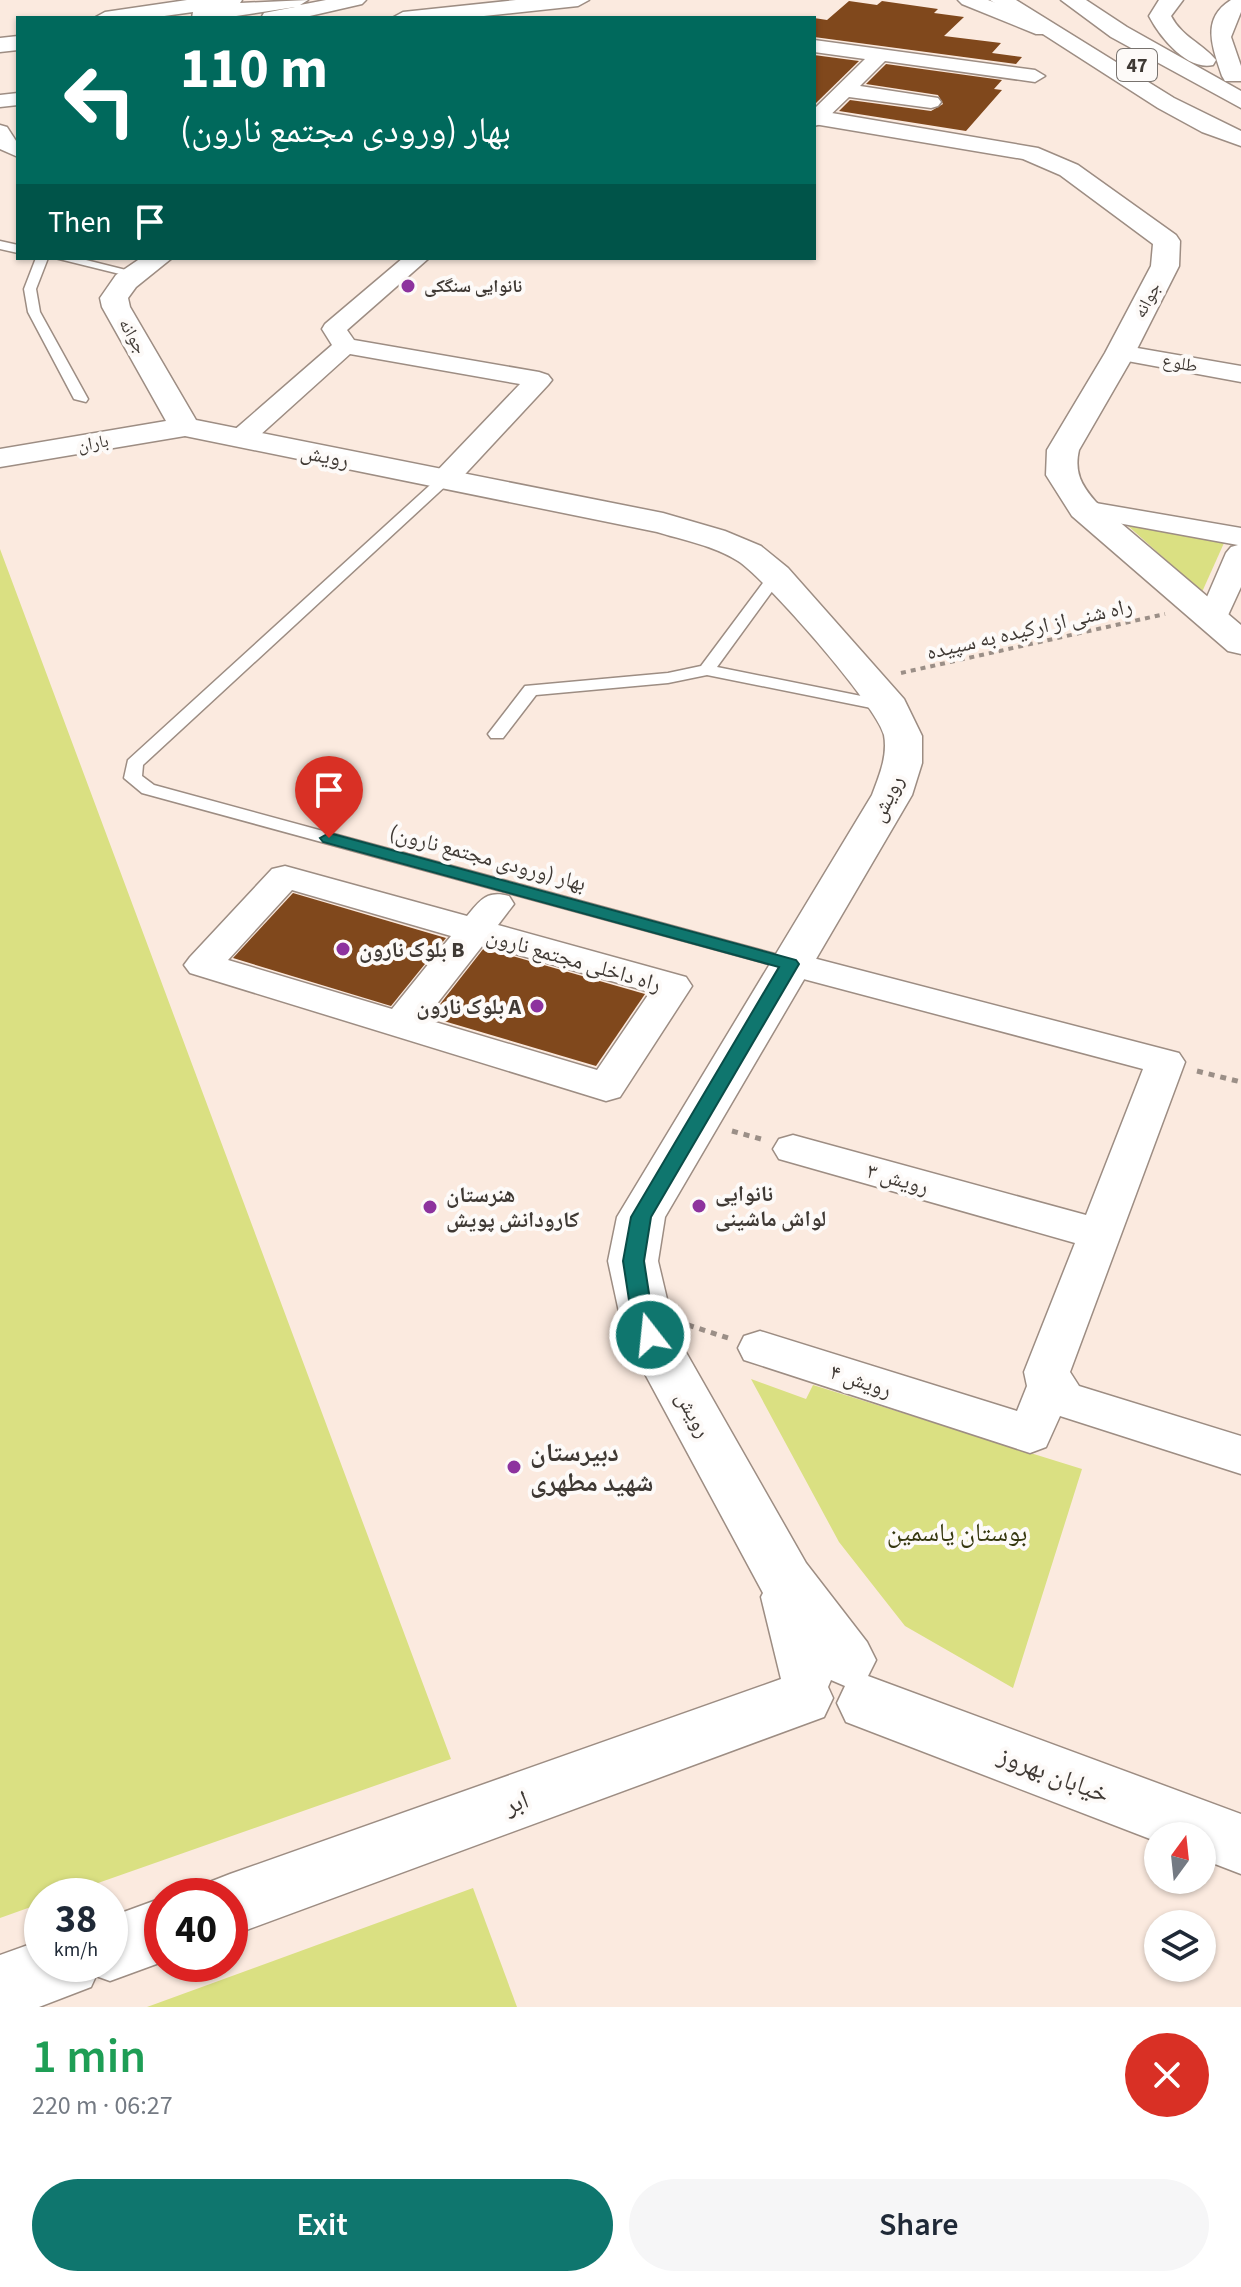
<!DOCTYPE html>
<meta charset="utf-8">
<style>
body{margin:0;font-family:"Source Sans 3","Noto Naskh Arabic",sans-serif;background:#f6f6f7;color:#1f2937;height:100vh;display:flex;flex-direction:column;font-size:30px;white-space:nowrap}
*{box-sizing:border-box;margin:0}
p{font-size:26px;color:#747a83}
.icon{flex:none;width:44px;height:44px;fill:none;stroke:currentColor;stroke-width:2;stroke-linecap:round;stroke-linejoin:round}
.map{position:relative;height:2007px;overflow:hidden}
.side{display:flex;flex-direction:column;background:#fff;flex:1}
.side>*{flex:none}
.top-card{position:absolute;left:16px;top:16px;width:800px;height:244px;border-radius:0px;box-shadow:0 2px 6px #0004;background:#00695c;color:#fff;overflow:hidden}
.needle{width:52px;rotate:15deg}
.buttons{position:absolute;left:1144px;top:1822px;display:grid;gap:16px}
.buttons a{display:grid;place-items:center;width:72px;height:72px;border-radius:50%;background:#fff;box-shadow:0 2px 6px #0004;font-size:40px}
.speed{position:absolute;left:24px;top:1878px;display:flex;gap:16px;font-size:40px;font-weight:700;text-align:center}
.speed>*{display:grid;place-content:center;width:104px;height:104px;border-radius:50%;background:#fff;box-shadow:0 2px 6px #0004;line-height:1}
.speed small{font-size:20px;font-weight:400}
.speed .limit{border:12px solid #d22;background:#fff;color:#111}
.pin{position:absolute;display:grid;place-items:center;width:68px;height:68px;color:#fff;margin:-82px -34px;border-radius:50% 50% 50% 0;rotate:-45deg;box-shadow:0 0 8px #0007}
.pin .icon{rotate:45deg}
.me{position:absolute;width:88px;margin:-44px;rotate:344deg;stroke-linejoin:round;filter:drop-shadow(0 0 6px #0008)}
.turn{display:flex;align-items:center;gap:28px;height:168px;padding:0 32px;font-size:36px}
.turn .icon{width:104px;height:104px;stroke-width:2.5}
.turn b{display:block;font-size:56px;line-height:68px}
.then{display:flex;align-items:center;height:76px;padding:0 32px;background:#0003;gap:16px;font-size:30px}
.round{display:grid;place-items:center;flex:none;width:84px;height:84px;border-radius:42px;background:#f6f6f7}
.summary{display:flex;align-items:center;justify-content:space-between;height:136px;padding:0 32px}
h1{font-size:48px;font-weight:600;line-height:60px;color:#1e9e55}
.action{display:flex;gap:16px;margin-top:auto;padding:16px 32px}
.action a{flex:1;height:92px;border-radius:48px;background:#0f766e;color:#fff;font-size:32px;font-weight:600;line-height:92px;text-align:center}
.action a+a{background:#f6f6f7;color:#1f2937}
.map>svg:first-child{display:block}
.green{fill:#dae082}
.building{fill:#80481c}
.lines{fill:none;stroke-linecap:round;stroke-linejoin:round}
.lane-casing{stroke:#9d8d83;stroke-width:3}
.street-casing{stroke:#9d8d83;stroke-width:3}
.secondary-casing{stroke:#9d8d83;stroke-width:3}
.primary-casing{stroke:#9d8d83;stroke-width:3}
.highway-casing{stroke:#9d8d83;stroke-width:3}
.path-far1{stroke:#9b8f87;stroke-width:4;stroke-dasharray:5 5;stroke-linecap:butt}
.path{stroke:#9b8f87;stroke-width:5;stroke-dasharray:6 6;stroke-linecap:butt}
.lane{fill:#fff;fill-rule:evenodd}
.street{fill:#fff;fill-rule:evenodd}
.secondary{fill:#fff;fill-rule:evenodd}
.primary{fill:#fff;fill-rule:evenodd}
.highway{fill:#fff;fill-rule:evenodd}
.route{fill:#0f766e;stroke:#0a4d48;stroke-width:2}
.poi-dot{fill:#8d339e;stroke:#fdfaf8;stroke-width:3}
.labels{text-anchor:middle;stroke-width:8;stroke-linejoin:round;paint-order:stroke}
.far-poi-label{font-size:18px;font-weight:bold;fill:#3f3934;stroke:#fdfaf8;text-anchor:start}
.far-street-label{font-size:18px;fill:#3f3934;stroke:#fdfaf8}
.shield{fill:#fdfaf8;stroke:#78736f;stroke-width:2}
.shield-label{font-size:20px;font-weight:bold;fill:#3f3934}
.street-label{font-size:22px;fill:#3f3934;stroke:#fdfaf8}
.poi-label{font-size:22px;font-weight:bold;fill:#3f3934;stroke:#fdfaf8;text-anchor:start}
.near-poi-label{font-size:26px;font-weight:bold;fill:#3f3934;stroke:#fdfaf8;text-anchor:start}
.near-park-label{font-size:26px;fill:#36380f;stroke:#fdfaf8}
.near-street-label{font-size:26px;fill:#3f3934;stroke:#fdfaf8}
</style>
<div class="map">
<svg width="1241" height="2007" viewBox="0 0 1241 2007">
<rect width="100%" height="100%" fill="#fbeadf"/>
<g class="green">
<polygon points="1127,525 1224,543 1202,592"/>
<polygon points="0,549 451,1759 61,1896 42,1896 42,1903 0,1918"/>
<polygon points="751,1379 806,1399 813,1385 1082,1469 1013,1688 905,1626 839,1542"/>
<polygon points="473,1888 517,2007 147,2007"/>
</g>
<g class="building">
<polygon points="849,1 877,5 882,1 938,9 934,13 964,17 944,36 1001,43 992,53 1022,57 1016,64 814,37 814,18 827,20"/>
<polygon points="814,55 859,61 814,105"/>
<polygon points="886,64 1002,80 994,89 1002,90 966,131 839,111 850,100 931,111 943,104 938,95 866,84"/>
<polygon points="293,893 446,938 391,1006 233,958"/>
<polygon points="484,948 645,994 596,1066 430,1017"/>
</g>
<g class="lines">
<g class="lane-casing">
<g id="lane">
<polygon points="0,241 18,245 18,253 0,249"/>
<polygon points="36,258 48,258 36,289 40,312 88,399 86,402 74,399 28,312 24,289"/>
<polygon points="55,258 78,258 142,274 136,278"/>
<polygon points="445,475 450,476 450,482 143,765 142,776 154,785 797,960 800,964 797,968 783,968 142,793 124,778 128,760 440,476"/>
<polygon points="776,570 784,575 717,667 891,702 897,703 899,707 897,711 891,712 707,675 668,683 536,695 503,738 491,738 488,734 525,686 668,673 701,666 771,572"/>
</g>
</g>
<g class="street-casing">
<g id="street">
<polygon points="814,40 1035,70 1045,76 1035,82 885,61 860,86 938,98 941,102 938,106 931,108 849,97 821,124 814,126 814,109 865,59 814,52"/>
<polygon points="18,93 18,105 0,107 0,95"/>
<polygon points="0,125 7,127 18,144 18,157 0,149"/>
<polygon points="403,258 429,258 347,330 354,340 539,372 548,375 552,380 548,385 455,485 445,487 435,485 431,479 435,473 520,384 350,354 250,444 232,444 228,438 232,432 332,345 322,329 325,324"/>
<polygon points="1120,345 1241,366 1241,382 1111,358 1107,353 1111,348"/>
<polygon points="1084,501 1241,528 1241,587 1223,626 1212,629 1201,626 1197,620 1226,553 1231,547 1238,545 1074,515 1070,509 1074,503"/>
<path d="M285,866L467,916C480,900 487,890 509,896L514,904L498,925L686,977L692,986L620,1097L606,1101L190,973L184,965L190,957L272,869ZM292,890L451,936L392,1009L228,960ZM483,945L650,992L597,1070L425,1019Z"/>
<polygon points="790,952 1179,1053 1185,1062 1070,1372 1079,1386 1241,1436 1241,1474 1060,1416 1046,1447 1030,1453 744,1360 738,1348 744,1336 760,1331 1017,1411 1027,1386 1024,1372 1075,1243 779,1159 773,1149 779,1139 793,1135 1086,1215 1143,1069 777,972 771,964 777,956"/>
</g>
</g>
<g class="secondary-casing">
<g id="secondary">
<path d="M814,110L1038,148L1078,165L1176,235L1180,241L1179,266L1135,353L1079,450C1074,472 1081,485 1096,502L1241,625V654L1228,651L1072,516L1046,475L1047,450L1105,353L1151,266L1153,244L1060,175L1023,159L814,124Z"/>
<path d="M141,258H172L136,287L128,298L130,307L196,420L663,513L725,531L761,546L788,568L904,699L922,736V763L912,795L665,1217L658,1261L675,1333L806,1563L867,1642L876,1660L868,1676L1241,1814V1874L1202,1859V1836H1158V1842L846,1722L837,1703L845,1686L831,1680L828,1687L833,1698L824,1717L230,1936V1896H202L207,1883L230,1874L781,1679L761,1597L763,1593L624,1335L608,1261L617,1217L872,795C879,776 888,756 884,735C877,706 766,579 738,561C715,546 683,540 657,532L185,436L0,467V449L166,421L102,307L100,298L116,275Z"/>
<polygon points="162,1898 162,1962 110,1981 96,1976 91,1987 39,2007 0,2007 0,1955 42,1940 42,1964 110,1964 110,1917"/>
</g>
</g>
<g class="primary-casing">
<g id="primary">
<polygon points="187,0 242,0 240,3 308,0 300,5 326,0 366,0 362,4 301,18 261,18 264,13 295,7 223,18 192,18 193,12 150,18 94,18 105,12"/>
<polygon points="516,0 589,0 578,6 465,18 392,18 403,12"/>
<polygon points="958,0 988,0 1052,24 1055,29 1052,34 1036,34 962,4"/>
<path d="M1231,0H1241V12L1231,37L1241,66V81H1225L1222,76C1213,48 1200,19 1231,0Z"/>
<polygon points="18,36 18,50 0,52 0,38"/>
</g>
</g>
<g class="highway-casing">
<g id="highway">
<polygon points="990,0 1016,0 1174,98 1241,131 1241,146 1202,132 1158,108"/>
<polygon points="1061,0 1086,0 1127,27 1241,91 1241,108 1111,37"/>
<path d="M1159,0H1183L1171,16C1182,37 1202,43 1216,60L1213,65C1187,71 1160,37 1149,16Z"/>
</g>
</g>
<polyline class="path-far1" points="901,673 1165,614"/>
<g class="path">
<polyline points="1197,1071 1241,1082"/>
<polyline points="732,1131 761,1139"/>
<polyline points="688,1325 728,1338"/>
</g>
<use href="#lane" class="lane"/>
<use href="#street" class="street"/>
<use href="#secondary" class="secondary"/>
<use href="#primary" class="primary"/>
<use href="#highway" class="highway"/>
</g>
<polygon class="route" points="329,833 796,960 799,964 651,1217 644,1261 650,1300 661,1335 658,1341 650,1343 643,1341 629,1300 623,1261 631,1217 779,967 323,842 320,838"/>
<g class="poi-dot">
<circle cx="408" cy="286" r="8"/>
<circle cx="343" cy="949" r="8"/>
<circle cx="537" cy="1006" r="8"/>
<circle cx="699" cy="1206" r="8"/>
<circle cx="430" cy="1207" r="8"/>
<circle cx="514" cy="1467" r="8"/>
</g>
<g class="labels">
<g class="far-poi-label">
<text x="424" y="292">نانوایی سنگکی</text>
</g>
<g class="far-street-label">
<text transform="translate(1147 300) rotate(-62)" y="6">جوانه</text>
<text transform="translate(133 336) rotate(60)" y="6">جوانه</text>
<text transform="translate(1180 363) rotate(10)" y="6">طلوع</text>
<text transform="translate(93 443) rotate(-10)" y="6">باران</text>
</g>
<rect class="shield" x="1117" y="49" width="40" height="32" rx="6"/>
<g class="shield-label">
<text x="1137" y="72">47</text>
</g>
<g class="street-label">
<text transform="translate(325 455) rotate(11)" y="8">رویش</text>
<text transform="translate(1029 628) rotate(-13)" y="8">راه شنی از ارکیده به سپیده</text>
<text transform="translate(886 798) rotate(-64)" y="8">رویش</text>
<text transform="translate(488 857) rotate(15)" y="8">بهار (ورودی مجتمع نارون)</text>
<text transform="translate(574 959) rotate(16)" y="8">راه داخلی مجتمع نارون</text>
<text transform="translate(898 1178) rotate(16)" y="8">رویش ۳</text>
<text transform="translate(861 1380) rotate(18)" y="8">رویش ۴</text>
<text transform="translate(694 1414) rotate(61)" y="8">رویش</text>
</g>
<g class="poi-label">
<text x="359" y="957">بلوک نارون B</text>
<text x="521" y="1014" text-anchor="end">بلوک نارون A</text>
<text x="715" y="1201">نانوایی<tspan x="715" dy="25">لواش ماشینی</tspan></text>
<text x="446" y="1202">هنرستان<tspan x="446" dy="25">کارودانش پویش</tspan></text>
</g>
<g class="near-poi-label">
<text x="530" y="1461">دبیرستان<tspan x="530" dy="30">شهید مطهری</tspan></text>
</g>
<g class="near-park-label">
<text x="957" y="1541">بوستان یاسمین</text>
</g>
<g class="near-street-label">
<text transform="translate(1054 1774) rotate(21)" y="9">خیابان بهروز</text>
<text transform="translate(516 1802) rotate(-20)" y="9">ابر</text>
</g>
</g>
</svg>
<div class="buttons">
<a><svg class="needle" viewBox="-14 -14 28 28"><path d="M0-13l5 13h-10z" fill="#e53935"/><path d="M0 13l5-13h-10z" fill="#747a83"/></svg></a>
<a><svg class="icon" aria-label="layers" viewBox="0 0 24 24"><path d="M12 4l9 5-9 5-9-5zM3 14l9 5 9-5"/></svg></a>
</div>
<div class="speed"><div>38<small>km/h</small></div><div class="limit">40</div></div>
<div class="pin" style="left:329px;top:838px;background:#d93025"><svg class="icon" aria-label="arrive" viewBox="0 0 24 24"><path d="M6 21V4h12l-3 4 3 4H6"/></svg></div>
<svg class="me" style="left:650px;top:1335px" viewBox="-20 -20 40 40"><circle r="17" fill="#0f766e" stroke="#fff" stroke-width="3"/><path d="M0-11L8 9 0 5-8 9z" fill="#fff"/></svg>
<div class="top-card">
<div class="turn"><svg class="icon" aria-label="left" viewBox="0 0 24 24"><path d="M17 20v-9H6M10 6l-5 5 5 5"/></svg><div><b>110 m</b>بهار (ورودی مجتمع نارون)</div></div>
<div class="then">Then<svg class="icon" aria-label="arrive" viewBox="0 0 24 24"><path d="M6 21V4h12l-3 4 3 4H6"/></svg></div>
</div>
</div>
<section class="side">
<div class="summary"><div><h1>1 min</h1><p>220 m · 06:27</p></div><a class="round" style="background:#d93025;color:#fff"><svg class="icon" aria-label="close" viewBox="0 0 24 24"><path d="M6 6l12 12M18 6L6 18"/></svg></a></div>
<div class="action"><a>Exit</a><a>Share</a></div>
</section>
